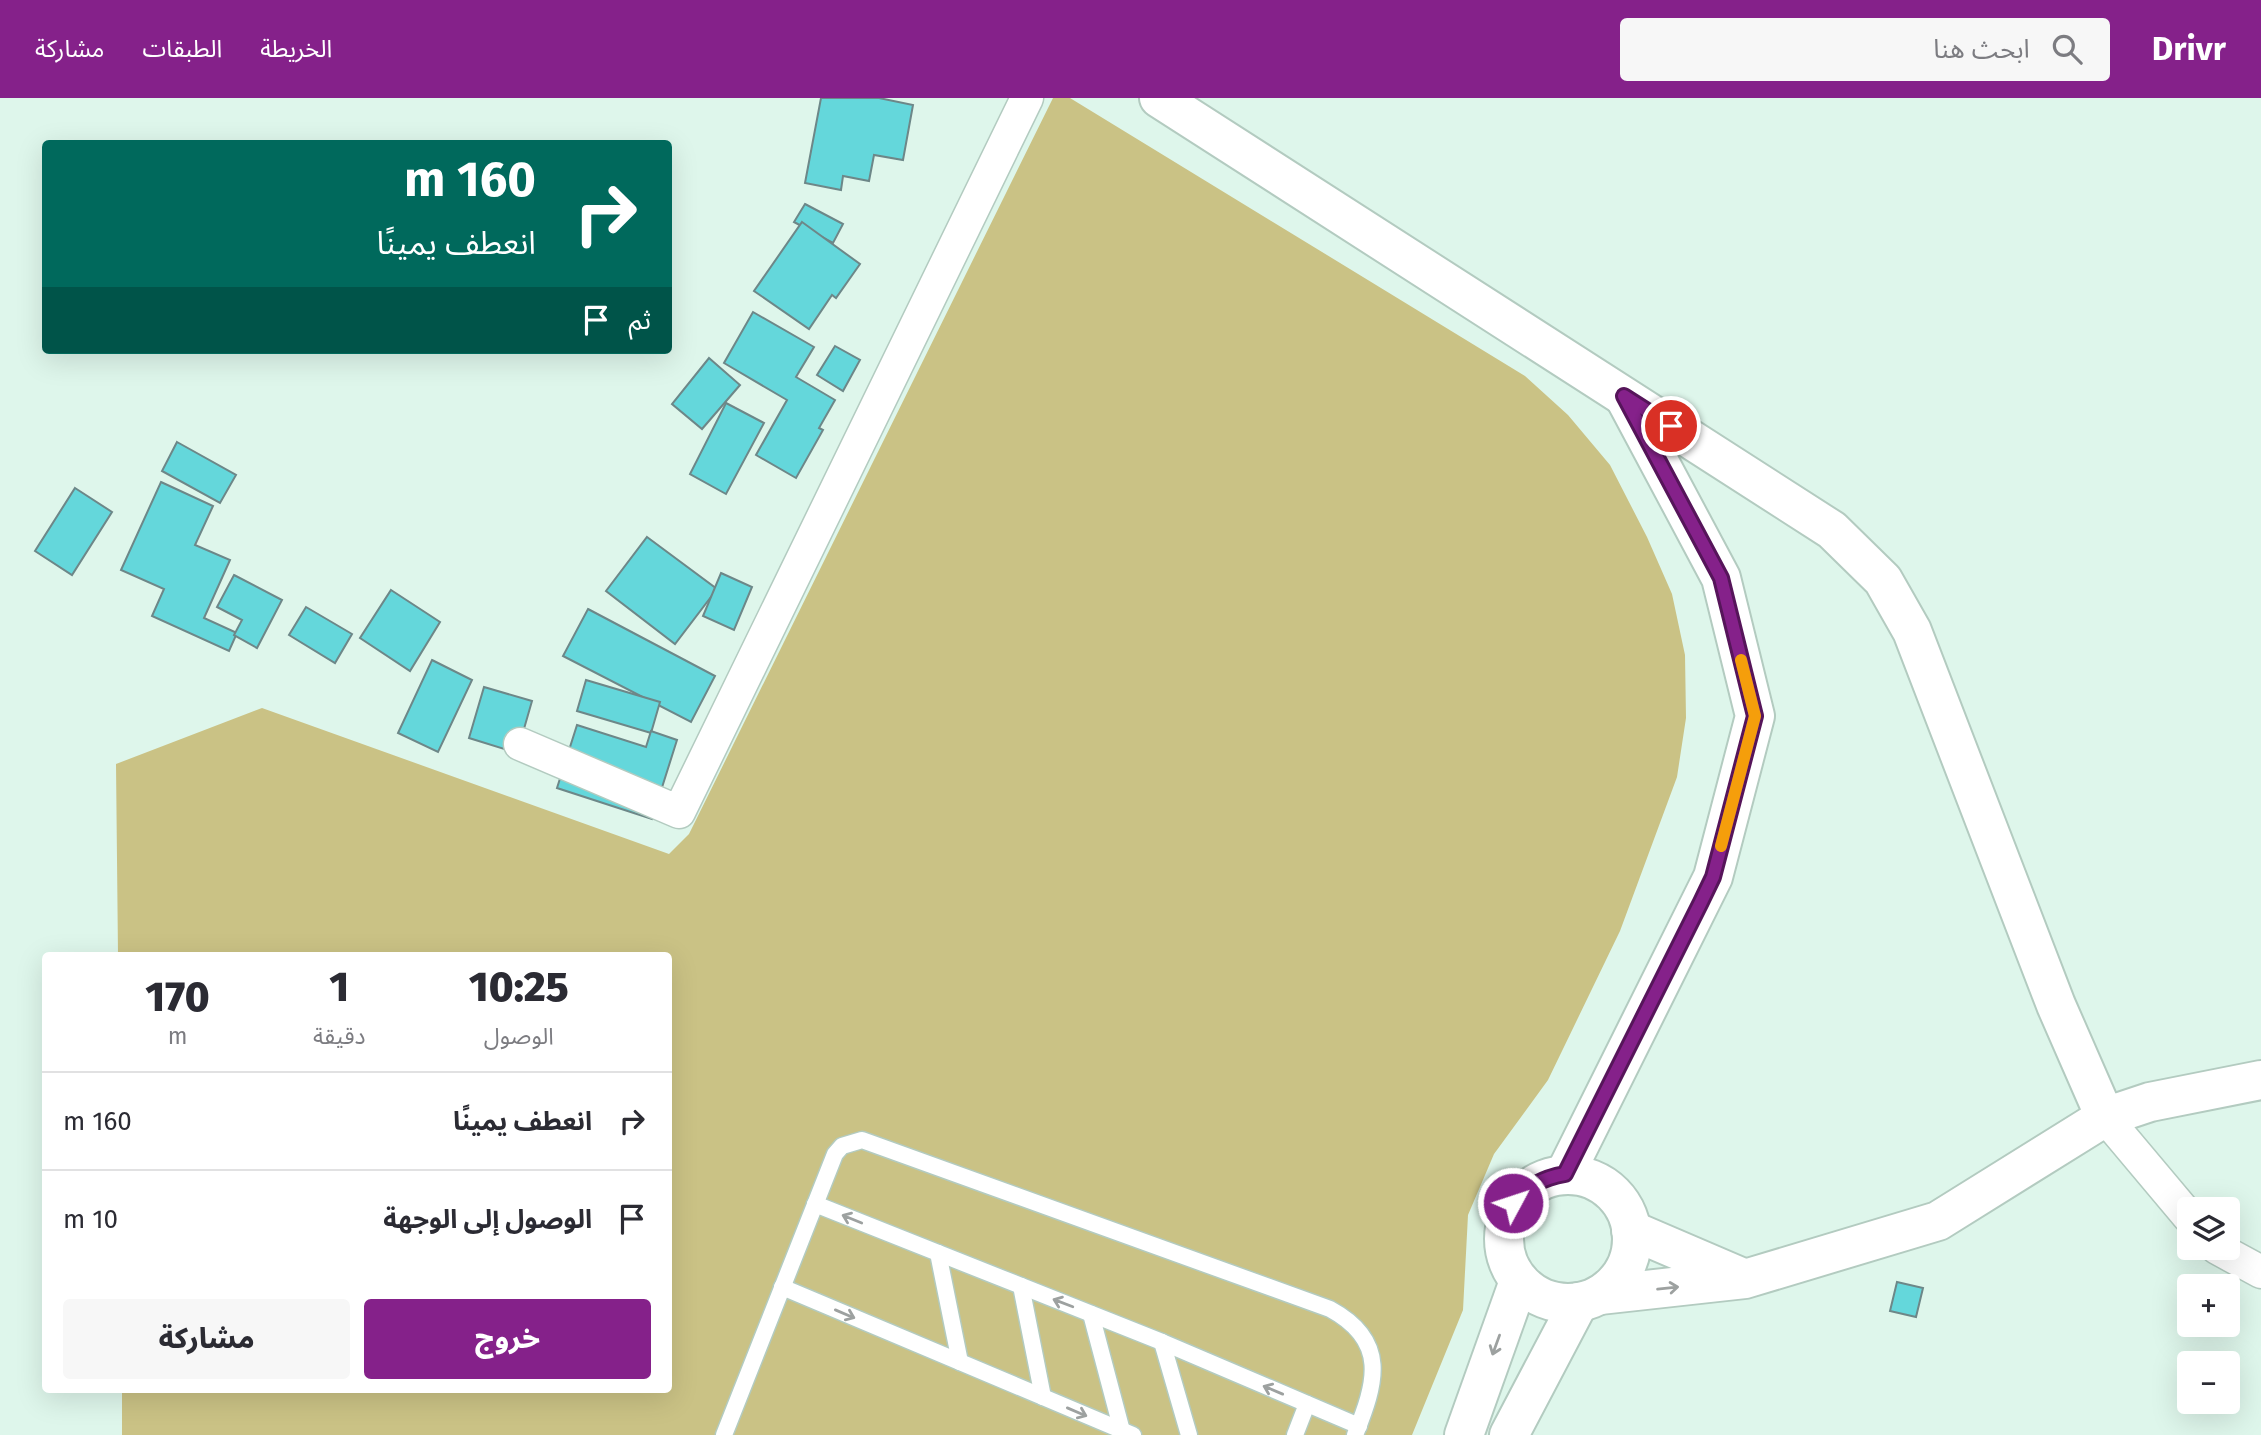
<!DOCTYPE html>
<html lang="ar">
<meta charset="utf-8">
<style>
body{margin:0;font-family:"Fira Sans","Noto Sans Arabic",sans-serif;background:#f7f7f7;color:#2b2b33;direction:rtl;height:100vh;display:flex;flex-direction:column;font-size:26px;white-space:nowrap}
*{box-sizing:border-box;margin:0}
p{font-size:23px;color:#7c7c81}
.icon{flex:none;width:38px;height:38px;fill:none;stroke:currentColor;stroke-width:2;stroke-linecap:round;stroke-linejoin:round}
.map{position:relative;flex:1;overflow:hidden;direction:ltr}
.side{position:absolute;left:42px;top:854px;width:630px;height:441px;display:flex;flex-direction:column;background:#fff;border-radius:7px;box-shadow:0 7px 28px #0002;direction:rtl}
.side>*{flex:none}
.guide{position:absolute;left:42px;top:42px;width:630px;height:214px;border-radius:7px;box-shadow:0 7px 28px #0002;direction:rtl;background:#00695c;color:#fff;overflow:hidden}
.fabs{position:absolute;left:2177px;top:1099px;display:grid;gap:14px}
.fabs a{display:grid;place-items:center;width:63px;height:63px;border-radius:7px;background:#fff;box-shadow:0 7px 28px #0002;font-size:35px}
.pin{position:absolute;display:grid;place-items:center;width:60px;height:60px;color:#fff;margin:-30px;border:4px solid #fff;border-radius:50%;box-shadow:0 2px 7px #0007}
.me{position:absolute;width:77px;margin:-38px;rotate:50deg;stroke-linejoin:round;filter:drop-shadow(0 0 5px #0008)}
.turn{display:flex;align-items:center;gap:24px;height:147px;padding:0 21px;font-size:32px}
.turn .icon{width:91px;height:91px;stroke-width:2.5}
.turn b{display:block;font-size:49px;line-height:60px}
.then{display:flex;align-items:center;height:66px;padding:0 21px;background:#0003;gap:14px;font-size:26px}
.eta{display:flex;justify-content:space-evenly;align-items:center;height:119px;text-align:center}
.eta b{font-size:42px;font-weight:800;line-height:49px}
.cta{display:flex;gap:14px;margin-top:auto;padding:14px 21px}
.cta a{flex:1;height:80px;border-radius:7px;background:#85218a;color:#fff;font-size:28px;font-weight:800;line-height:80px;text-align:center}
.cta a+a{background:#f7f7f7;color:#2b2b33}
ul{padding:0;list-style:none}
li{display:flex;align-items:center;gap:21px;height:98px;padding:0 21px;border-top:2px solid #e1e1e2}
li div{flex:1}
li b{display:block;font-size:26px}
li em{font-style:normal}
header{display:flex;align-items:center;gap:42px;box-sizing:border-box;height:98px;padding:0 35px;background:#85218a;color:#fff}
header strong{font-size:33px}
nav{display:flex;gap:38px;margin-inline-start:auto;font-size:24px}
.search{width:490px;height:63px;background:#f7f7f7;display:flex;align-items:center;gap:18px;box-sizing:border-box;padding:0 24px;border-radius:7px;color:#7c7c81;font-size:26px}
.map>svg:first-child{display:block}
.green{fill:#cac285}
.building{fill:#64d7db;stroke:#6d8788;stroke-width:2}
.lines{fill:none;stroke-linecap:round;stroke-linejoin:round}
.lane-casing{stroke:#b3cbc0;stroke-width:19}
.street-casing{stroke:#b3cbc0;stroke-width:35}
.secondary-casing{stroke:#b3cbc0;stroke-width:42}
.lane{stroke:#fff;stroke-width:16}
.street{stroke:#fff;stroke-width:32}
.secondary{stroke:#fff;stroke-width:38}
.oneway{stroke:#9da1a0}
.route-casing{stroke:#56155a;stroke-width:18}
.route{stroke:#85218a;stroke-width:12}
.slow{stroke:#f59e0b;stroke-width:12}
</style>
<header>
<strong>Drivr</strong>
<div class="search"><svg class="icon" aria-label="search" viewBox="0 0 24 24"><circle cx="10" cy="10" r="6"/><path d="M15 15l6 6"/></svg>ابحث هنا</div>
<nav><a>الخريطة</a><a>الطبقات</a><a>مشاركة</a></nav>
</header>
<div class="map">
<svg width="2261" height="1337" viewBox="0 0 2261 1337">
<rect width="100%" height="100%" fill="#def6eb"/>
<polygon class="green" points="1053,0 1070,0 1525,278 1568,317 1610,367 1647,439 1672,496 1685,557 1686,620 1677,679 1620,833 1548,982 1494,1056 1468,1117 1463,1212 1412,1337 122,1337 122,1292 668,1292 668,858 118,857 116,666 262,610 669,756 689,736"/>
<g class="building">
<polygon points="821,0 879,0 913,7 903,62 874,57 869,83 843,78 841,92 805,85"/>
<polygon points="805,106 843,126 833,145 794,124"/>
<polygon points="802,124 860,166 836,200 832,197 809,231 754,193"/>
<polygon points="753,214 814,249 796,279 835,302 819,330 823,332 796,380 756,357 787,302 724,265"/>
<polygon points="835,248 860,262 843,293 817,277"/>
<polygon points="709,260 740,287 702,331 672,306"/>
<polygon points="726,305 764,325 726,396 690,376"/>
<polygon points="177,344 236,377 220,405 162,373"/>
<polygon points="161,384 213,408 195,447 230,462 204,520 237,535 229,553 152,518 164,491 121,472"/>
<polygon points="75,390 112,414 72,477 35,453"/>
<polygon points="647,439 717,491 675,546 606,493"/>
<polygon points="721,475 752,489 734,532 703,518"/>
<polygon points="234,477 282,502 257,550 234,537 242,522 217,509"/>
<polygon points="391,492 440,524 410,573 360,540"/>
<polygon points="306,509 352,536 335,565 289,537"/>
<polygon points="588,511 715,578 691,624 563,558"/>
<polygon points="432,562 472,582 438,654 398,635"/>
<polygon points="586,582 660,604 651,635 577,613"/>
<polygon points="484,589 532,603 517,655 469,640"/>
<polygon points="577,627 646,649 651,633 677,642 652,721 557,690"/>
<polygon points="1897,1184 1923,1190 1916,1219 1890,1213"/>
</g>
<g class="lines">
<g class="lane-casing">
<g id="lane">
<polyline points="815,1106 1162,1244 1359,1328"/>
<polyline points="938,1155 960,1264"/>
<polyline points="1021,1188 1043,1299"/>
<polyline points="782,1189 1133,1337"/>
<polyline points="1091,1216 1122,1333"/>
<polyline points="1162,1244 1189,1337"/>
<path d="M724,1337L835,1056L842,1048L862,1042L1330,1211C1389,1243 1376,1285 1355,1337"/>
<polyline points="1295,1337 1307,1306"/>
</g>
</g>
<g class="street-casing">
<g id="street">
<polyline points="520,646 679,714 1027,0"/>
<polyline points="2105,1019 2189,1119"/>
<polyline points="2217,1150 2261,1174"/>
</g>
</g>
<g class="secondary-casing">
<g id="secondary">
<polyline points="1159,0 1832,432 1883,482 1912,533 2056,907 2105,1019 2150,1004 2261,982"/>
<polyline points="1565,1076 1713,779 1755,618 1721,480 1625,300"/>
<circle cx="1568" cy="1141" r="64"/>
<polyline points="1631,1132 1743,1180"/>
<polyline points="1600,1197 1745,1181 1938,1123 2105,1019"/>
<polyline points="1464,1337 1519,1183"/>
<polyline points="1509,1337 1579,1204"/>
</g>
</g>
<use href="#lane" class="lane"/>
<use href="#street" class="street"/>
<use href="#secondary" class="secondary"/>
</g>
<defs><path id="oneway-shaft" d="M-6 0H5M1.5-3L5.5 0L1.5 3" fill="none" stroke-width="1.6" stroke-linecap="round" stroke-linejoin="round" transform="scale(1.75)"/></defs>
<g class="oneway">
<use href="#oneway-shaft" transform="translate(852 1121) rotate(-158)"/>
<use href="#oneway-shaft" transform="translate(1668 1190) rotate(-6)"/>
<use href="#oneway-shaft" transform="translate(1063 1205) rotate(-159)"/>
<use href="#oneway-shaft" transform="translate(845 1216) rotate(23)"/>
<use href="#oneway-shaft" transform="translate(1496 1247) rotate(110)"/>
<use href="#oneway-shaft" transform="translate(1273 1292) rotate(-157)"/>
<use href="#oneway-shaft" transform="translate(1077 1314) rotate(23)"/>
</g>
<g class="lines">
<g class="route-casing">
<path id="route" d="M1513,1105C1529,1088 1542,1080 1565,1076L1701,804L1713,779L1755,618L1721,480L1624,298L1671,328"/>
</g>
<use href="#route" class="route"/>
<polyline class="slow" points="1721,748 1755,618 1741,562"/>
</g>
</svg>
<div class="fabs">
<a><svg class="icon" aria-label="layers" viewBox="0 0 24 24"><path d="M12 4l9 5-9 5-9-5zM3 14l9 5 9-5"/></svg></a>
<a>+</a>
<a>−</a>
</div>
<div class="pin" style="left:1671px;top:328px;background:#d93025"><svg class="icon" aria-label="arrive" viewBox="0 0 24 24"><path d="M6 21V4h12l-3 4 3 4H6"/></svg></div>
<svg class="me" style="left:1513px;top:1105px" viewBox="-20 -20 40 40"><circle r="17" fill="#85218a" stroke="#fff" stroke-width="3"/><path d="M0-11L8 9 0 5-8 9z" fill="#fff"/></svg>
<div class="guide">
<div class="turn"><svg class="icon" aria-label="right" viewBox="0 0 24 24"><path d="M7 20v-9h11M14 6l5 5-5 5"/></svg><div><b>160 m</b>انعطف يمينًا</div></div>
<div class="then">ثم<svg class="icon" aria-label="arrive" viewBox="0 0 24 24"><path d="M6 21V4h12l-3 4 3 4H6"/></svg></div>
</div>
<section class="side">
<div class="eta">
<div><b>10:25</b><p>الوصول</p></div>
<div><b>1</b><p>دقيقة</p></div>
<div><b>170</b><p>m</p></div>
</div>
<ul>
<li><svg class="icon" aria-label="right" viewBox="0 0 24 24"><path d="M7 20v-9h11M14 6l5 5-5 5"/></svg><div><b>انعطف يمينًا</b></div><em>160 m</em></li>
<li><svg class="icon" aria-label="arrive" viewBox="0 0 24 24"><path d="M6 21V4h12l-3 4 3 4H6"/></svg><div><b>الوصول إلى الوجهة</b></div><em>10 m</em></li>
</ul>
<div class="cta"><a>خروج</a><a>مشاركة</a></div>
</section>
</div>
